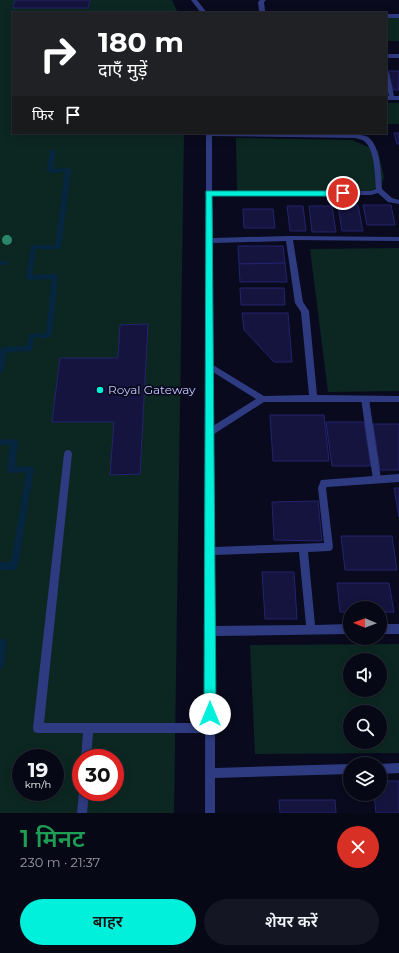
<!DOCTYPE html>
<html lang="hi">
<meta charset="utf-8">
<style>
body{margin:0;font-family:Montserrat,"Noto Sans Devanagari",sans-serif;background:#151623;color:#f1f3f6;height:100vh;display:flex;flex-direction:column;font-size:15px;white-space:nowrap}
*{box-sizing:border-box;margin:0}
p{font-size:13px;color:#989aa1}
.icon{flex:none;width:22px;height:22px;fill:none;stroke:currentColor;stroke-width:2;stroke-linecap:round;stroke-linejoin:round}
.map{position:relative;height:813px;overflow:hidden}
.drawer{display:flex;flex-direction:column;background:#070816;flex:1}
.drawer>*{flex:none}
.banner{position:absolute;left:12px;top:12px;width:375px;height:122px;border-radius:0px;box-shadow:0 2px 10px #0003,0 0 0 1px #282935;background:#202124;color:#fff;overflow:hidden}
.needle{width:26px;rotate:271deg}
.controls{position:absolute;left:343px;top:601px;display:grid;gap:8px}
.controls a{display:grid;place-items:center;width:44px;height:44px;border-radius:50%;background:#070816;box-shadow:0 2px 10px #0003,0 0 0 1px #282935;font-size:20px}
.speed{position:absolute;left:12px;top:749px;display:flex;gap:8px;font-size:20px;font-weight:700;text-align:center}
.speed>*{display:grid;place-content:center;width:52px;height:52px;border-radius:50%;background:#070816;box-shadow:0 2px 10px #0003,0 0 0 1px #282935;line-height:1}
.speed small{font-size:10px;font-weight:400}
.speed .limit{border:6px solid #d22;background:#fff;color:#111}
.pin{position:absolute;display:grid;place-items:center;width:34px;height:34px;color:#fff;margin:-17px;border:2px solid #fff;border-radius:50%;box-shadow:0 1px 4px #0007}
.me{position:absolute;width:44px;margin:-22px;rotate:0deg;stroke-linejoin:round;filter:drop-shadow(0 0 3px #0008)}
.turn{display:flex;align-items:center;gap:14px;height:84px;padding:0 20px;font-size:18px}
.turn .icon{width:52px;height:52px;stroke-width:2.5}
.turn b{display:block;font-size:28px;line-height:34px}
.then{display:flex;align-items:center;height:38px;padding:0 20px;background:#0003;gap:8px;font-size:15px}
.round{display:grid;place-items:center;flex:none;width:42px;height:42px;border-radius:21px;background:#151623}
.overview{display:flex;align-items:center;justify-content:space-between;height:68px;padding:0 20px}
h1{font-size:24px;font-weight:600;line-height:30px;color:#1e9e55}
.primary-button{display:flex;gap:8px;margin-top:auto;padding:8px 20px}
.primary-button a{flex:1;height:46px;border-radius:24px;background:#00f0dc;color:#111;font-size:16px;font-weight:600;line-height:46px;text-align:center}
.primary-button a+a{background:#151623;color:#f1f3f6}
.map>svg:first-child{display:block}
.green{fill:#0c2721;fill-rule:evenodd}
.lines{fill:none;stroke-linecap:round;stroke-linejoin:round}
.stream{fill:#06253f;fill-rule:evenodd}
.building{fill:#14143f;stroke:#24236e}
.service{fill:#2f3b81;fill-rule:evenodd}
.minor{fill:#2f3b81;fill-rule:evenodd}
.tree{fill:#2b8567}
.route{fill:#00f0dc;stroke:#009c8f}
.poi-dot{fill:#00f0dc;stroke:#090a1d;stroke-width:1.5}
.labels{text-anchor:middle;stroke-width:3.5;stroke-linejoin:round;paint-order:stroke}
.poi-label{font-size:12px;fill:#c5c9ff;stroke:#090a1d;text-anchor:start}
</style>
<div class="map">
<svg width="399" height="813" viewBox="0 0 399 813">
<rect width="100%" height="100%" fill="#090a1d"/>
<g class="green">
<path d="M0,0H172L178,13H13V133H184L174,813H0ZM21,758H55V792H21ZM81,758H115V792H81Z"/>
<polygon points="399,16 399,41 386,41 386,17"/>
<rect x="386" y="103" width="13" height="21"/>
<polygon points="236,138 352,140 378,151 384,177 381,186 367,192 237,192"/>
<polygon points="399,248 399,391 328,392 310,249"/>
<path d="M399,644V753L255,754L250,645ZM350,660H380V690H350ZM350,712H380V742H350Z"/>
</g>
<g class="lines">
<g class="stream">
<polygon points="53,149 56,151 53,169 68,168 71,170 61,247 58,249 36,249 32,275 55,274 58,276 52,335 49,338 34,338 32,351 7,352 3,371 2,373 0,374 0,353 2,347 27,346 29,334 46,333 52,279 29,280 26,278 31,245 55,245 65,172 50,173 47,171 50,151"/>
<polygon points="0,261 6,261 9,263 6,265 0,265"/>
<polygon points="0,439 17,440 18,442 15,467 30,466 33,467 34,469 18,566 17,569 14,570 0,570 0,562 11,562 26,472 11,473 8,472 7,470 10,445 0,445"/>
<polygon points="0,639 6,640 7,643 4,665 3,668 0,669"/>
</g>
</g>
<g class="building">
<polygon points="15,0 90,0 88,8 13,8"/>
<polygon points="388,71 399,71 399,90 393,90"/>
<polygon points="394,133 399,133 399,144 397,144"/>
<polygon points="358,205 363,231 342,231 338,206"/>
<polygon points="363,205 391,205 395,225 367,225"/>
<polygon points="287,206 303,206 306,231 290,231"/>
<polygon points="309,206 332,206 336,232 312,232"/>
<polygon points="243,209 273,209 275,228 244,228"/>
<polygon points="238,246 283,246 285,263 239,264"/>
<polygon points="285,263 287,282 240,282 239,264"/>
<polygon points="240,288 284,288 285,305 241,305"/>
<polygon points="242,313 288,313 292,362 274,362 244,330"/>
<polygon points="148,324 140,474 110,475 114,422 52,422 60,358 118,358 120,325"/>
<polygon points="270,415 324,415 329,461 273,461"/>
<polygon points="326,422 364,422 371,466 332,466"/>
<polygon points="373,424 399,424 399,470 380,470"/>
<polygon points="394,488 399,488 399,517"/>
<polygon points="318,501 322,541 274,540 272,502"/>
<polygon points="341,536 392,536 397,570 345,570"/>
<polygon points="262,572 294,572 297,619 265,619"/>
<polygon points="337,583 389,583 394,612 380,612 380,608 350,608 350,612 340,612"/>
<polygon points="380,781 399,781 399,813 376,813 374,794 380,794"/>
<polygon points="279,800 335,800 336,813 280,813"/>
</g>
<g class="lines">
<g class="service">
<polygon points="191,0 197,0 207,13 201,13"/>
<polygon points="260,0 266,0 264,2 265,11 267,13 261,13 259,11 258,2"/>
<rect x="386" y="14" width="13" height="4"/>
<polygon points="365,396 368,397 369,399 381,479 380,482 377,483 374,482 373,479 361,399 362,397"/>
<polygon points="68,450 71,451 72,454 44,723 210,723 214,724 215,728 214,732 210,733 93,733 91,758 81,759 83,733 38,733 34,732 33,728 64,454 65,451"/>
<polygon points="80,788 81,792 89,792 87,813 77,813 79,792"/>
</g>
<g class="minor">
<rect x="386" y="54" width="13" height="4"/>
<polygon points="386,71 389,73 394,96 399,96 399,100 386,100 386,96 389,96 386,85"/>
<path d="M206,133L355,134C359,135 364,135 368,137C381,146 381,175 382,189L392,198L399,200V204L388,202L378,193L371,195H212L213,238L289,236L399,237V241L293,240L303,302L309,311L317,395L399,396V402H264L214,434V547L324,543L318,488L321,480L399,474V482L327,487L326,488L333,547L332,550L329,551L308,552L315,625L350,624V634L215,636V768L350,764V774L215,778V813H205L206,243L205,241L206,239V195L205,193L206,191ZM212,136L355,138C358,139 361,139 364,141C375,149 375,176 376,189L370,191H212ZM286,241L295,303L301,312L309,395L264,396L213,365V243ZM213,372L256,399L213,426ZM299,552L306,625L214,626V555Z"/>
<rect x="380" y="624" width="19" height="10"/>
<polygon points="399,763 399,773 380,774 379,764"/>
</g>
</g>
<circle class="tree" cx="7" cy="240" r="5"/>
<polygon class="route" points="206,191 343,191 347,193 343,196 212,196 216,714 214,718 210,720 206,718 204,714"/>
<circle class="poi-dot" cx="100" cy="390" r="4"/>
<g class="labels">
<g class="poi-label">
<text x="108" y="394">Royal Gateway</text>
</g>
</g>
</svg>
<div class="controls">
<a><svg class="needle" viewBox="-14 -14 28 28"><path d="M0-13l5 13h-10z" fill="#e53935"/><path d="M0 13l5-13h-10z" fill="#989aa1"/></svg></a>
<a><svg class="icon" aria-label="sound" viewBox="0 0 24 24"><path d="M4 9h4l5-4v14l-5-4H4zM17 9q2 3 0 6"/></svg></a>
<a><svg class="icon" aria-label="search" viewBox="0 0 24 24"><circle cx="10" cy="10" r="6"/><path d="M15 15l6 6"/></svg></a>
<a><svg class="icon" aria-label="layers" viewBox="0 0 24 24"><path d="M12 4l9 5-9 5-9-5zM3 14l9 5 9-5"/></svg></a>
</div>
<div class="speed"><div>19<small>km/h</small></div><div class="limit">30</div></div>
<div class="pin" style="left:343px;top:193px;background:#d93025"><svg class="icon" aria-label="arrive" viewBox="0 0 24 24"><path d="M6 21V4h12l-3 4 3 4H6"/></svg></div>
<svg class="me" style="left:210px;top:714px" viewBox="-20 -20 40 40"><circle r="19" fill="#fff"/><path d="M0-13L10 11 0 6-10 11z" fill="#00f0dc"/></svg>
<div class="banner">
<div class="turn"><svg class="icon" aria-label="right" viewBox="0 0 24 24"><path d="M7 20v-9h11M14 6l5 5-5 5"/></svg><div><b>180 m</b>दाएँ मुड़ें</div></div>
<div class="then">फिर<svg class="icon" aria-label="arrive" viewBox="0 0 24 24"><path d="M6 21V4h12l-3 4 3 4H6"/></svg></div>
</div>
</div>
<section class="drawer">
<div class="overview"><div><h1>1 मिनट</h1><p>230 m · 21:37</p></div><a class="round" style="background:#d93025;color:#fff"><svg class="icon" aria-label="close" viewBox="0 0 24 24"><path d="M6 6l12 12M18 6L6 18"/></svg></a></div>
<div class="primary-button"><a>बाहर</a><a>शेयर करें</a></div>
</section>
